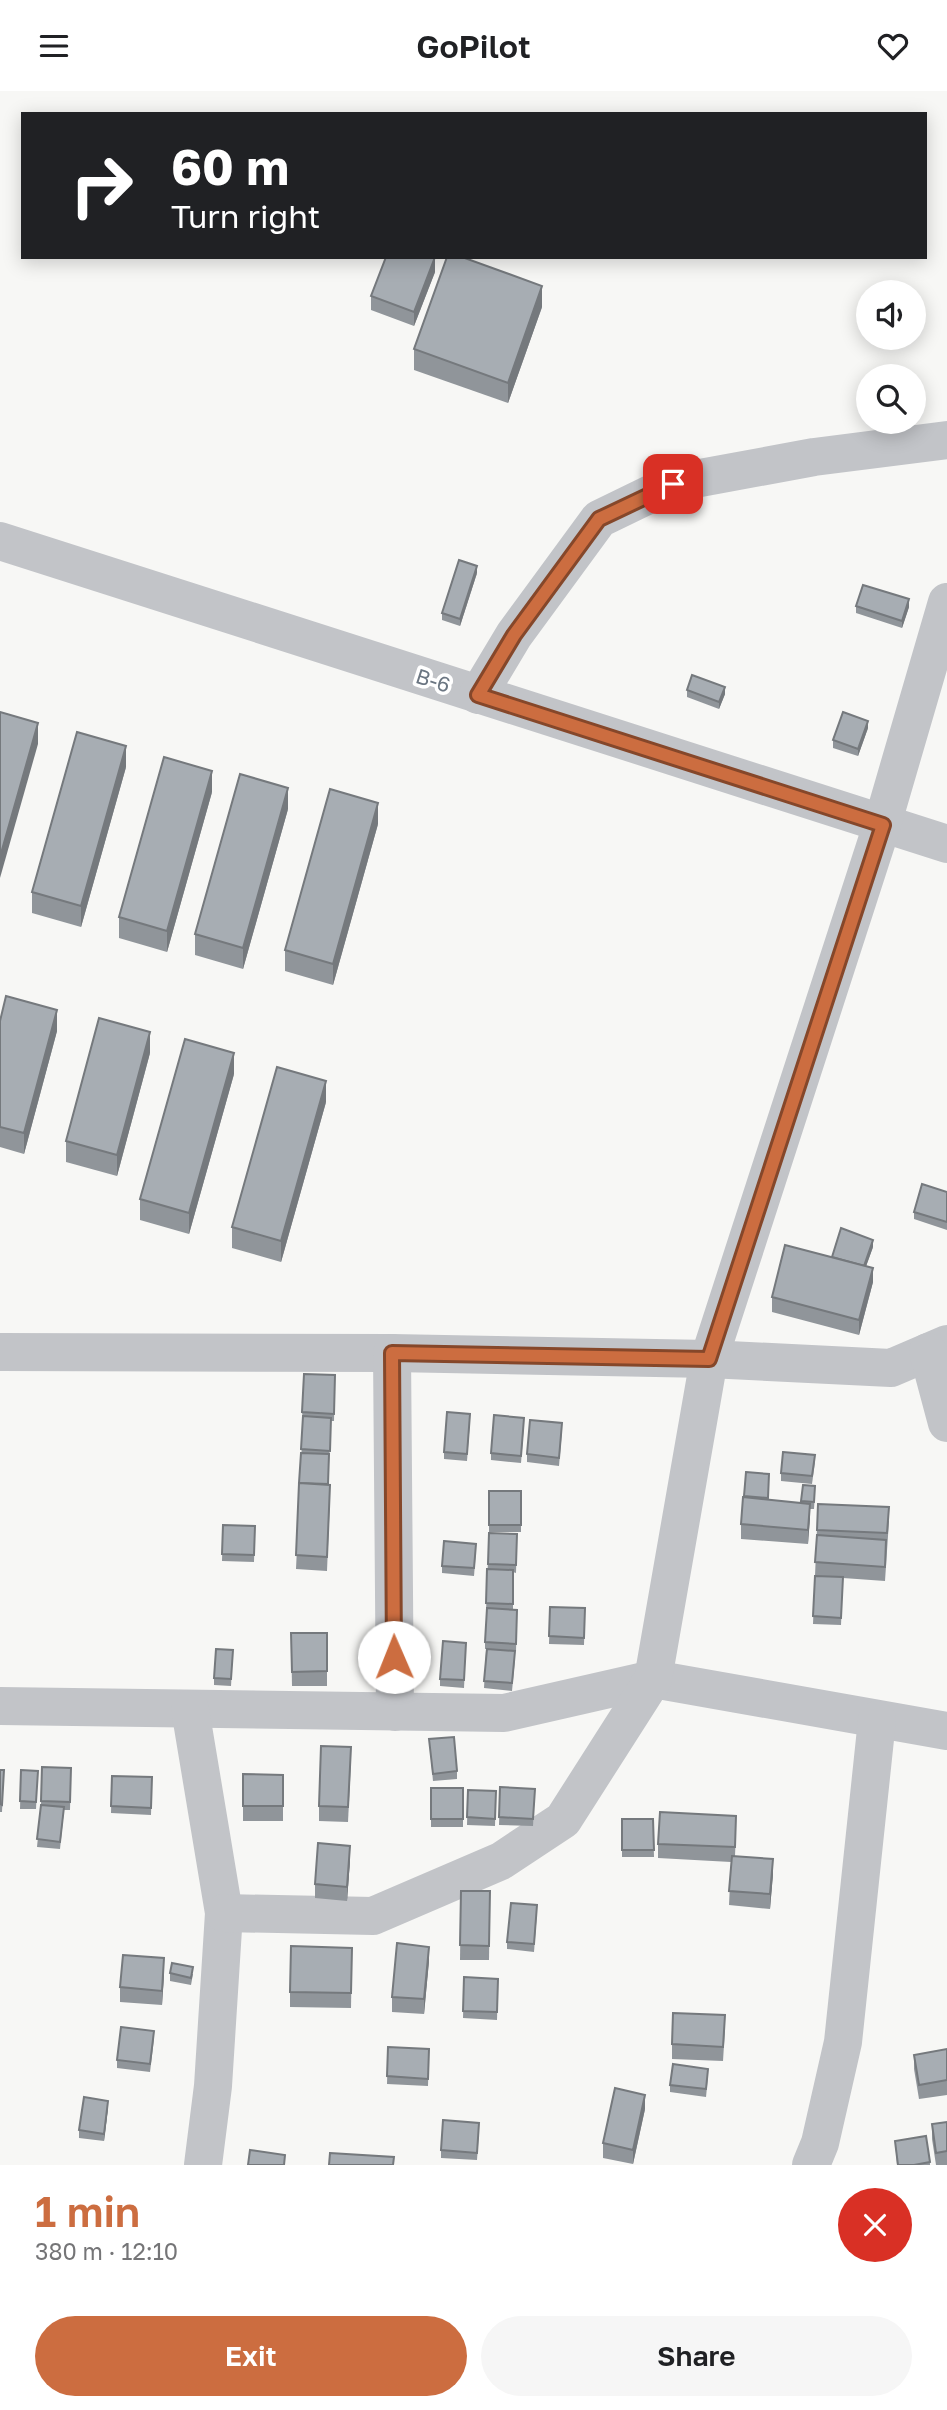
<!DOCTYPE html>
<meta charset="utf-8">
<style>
body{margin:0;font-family:"Golos Text",sans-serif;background:#f6f6f6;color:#202124;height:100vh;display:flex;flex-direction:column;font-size:26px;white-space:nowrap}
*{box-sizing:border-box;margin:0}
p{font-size:23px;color:#757577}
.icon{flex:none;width:38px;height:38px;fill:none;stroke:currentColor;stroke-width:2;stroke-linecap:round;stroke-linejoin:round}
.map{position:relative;height:2074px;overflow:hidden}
.sheet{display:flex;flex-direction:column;background:#fff;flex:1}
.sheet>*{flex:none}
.banner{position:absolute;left:21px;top:21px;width:906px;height:147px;border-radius:0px;box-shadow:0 4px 18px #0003;background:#202124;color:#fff;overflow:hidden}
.fabs{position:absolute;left:856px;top:189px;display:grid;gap:14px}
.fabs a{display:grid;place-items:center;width:70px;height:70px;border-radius:50%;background:#fff;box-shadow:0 4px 18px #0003;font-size:35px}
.pin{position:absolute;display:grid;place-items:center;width:60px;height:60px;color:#fff;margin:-30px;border-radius:14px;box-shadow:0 4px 10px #0006}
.me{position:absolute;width:77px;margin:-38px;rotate:359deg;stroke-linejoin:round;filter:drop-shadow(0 0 5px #0008)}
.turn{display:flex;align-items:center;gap:24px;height:147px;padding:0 35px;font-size:32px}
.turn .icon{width:91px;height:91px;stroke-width:2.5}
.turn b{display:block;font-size:49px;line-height:60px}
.round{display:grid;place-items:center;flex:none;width:74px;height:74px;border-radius:37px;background:#f6f6f6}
.summary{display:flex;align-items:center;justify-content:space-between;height:119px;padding:0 35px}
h1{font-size:42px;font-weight:600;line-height:52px;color:#cc6d40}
.action{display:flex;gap:14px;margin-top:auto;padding:14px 35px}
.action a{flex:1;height:80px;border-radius:42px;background:#cc6d40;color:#fff;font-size:28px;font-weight:600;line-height:80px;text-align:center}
.action a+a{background:#f6f6f6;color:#202124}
header{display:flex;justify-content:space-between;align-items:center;height:91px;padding:0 35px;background:#fff;font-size:32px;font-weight:600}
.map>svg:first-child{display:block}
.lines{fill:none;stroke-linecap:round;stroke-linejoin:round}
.minor{stroke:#c2c4c8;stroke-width:38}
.wall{fill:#90959a}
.shaded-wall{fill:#75797d}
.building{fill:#a7adb3;stroke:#75797d;stroke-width:2}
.route-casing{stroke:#85472a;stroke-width:18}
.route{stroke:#cc6d40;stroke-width:12}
.labels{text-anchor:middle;stroke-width:7;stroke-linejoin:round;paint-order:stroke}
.street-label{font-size:21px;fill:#6b7682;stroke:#fff}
</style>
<header><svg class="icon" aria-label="menu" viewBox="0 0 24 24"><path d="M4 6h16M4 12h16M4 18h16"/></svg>GoPilot<svg class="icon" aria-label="heart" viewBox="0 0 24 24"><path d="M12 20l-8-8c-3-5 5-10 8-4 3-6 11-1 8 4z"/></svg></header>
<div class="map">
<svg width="947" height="2074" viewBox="0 0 947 2074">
<rect width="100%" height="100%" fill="#f7f7f5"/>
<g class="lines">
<g class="minor">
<polyline points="0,450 947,753"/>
<polyline points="478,604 514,544 599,428 673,392 814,366 947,349"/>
<polyline points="0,1261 392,1262 709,1268 891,1277 947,1253"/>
<polyline points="928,1261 947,1332"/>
<polyline points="392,1262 395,1621"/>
<polyline points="0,1615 504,1622 653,1588 947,1640"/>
<polyline points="190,1618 224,1822 213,1995 203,2074"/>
<polyline points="224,1822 373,1825 501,1770 563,1729 653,1588 709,1268 882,734 947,511"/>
<polyline points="811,2074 820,2052 843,1951 877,1629"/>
</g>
</g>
<g class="wall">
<polygon points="435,181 414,235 371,219 371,205"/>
<polygon points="542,216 508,312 414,279 414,258"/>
<polygon points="477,482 460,535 442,529 442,522"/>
<polygon points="856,515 909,516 902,537 856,522"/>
<polygon points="687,599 725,603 719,618 687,606"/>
<polygon points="868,637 858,665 833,657 833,649"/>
<polygon points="126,676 81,836 32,822 32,801"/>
<polygon points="212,701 167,861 119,847 119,826"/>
<polygon points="288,718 243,878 195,864 195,843"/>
<polygon points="378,733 333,894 285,880 285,859"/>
<polygon points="0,930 57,940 24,1063 0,1056"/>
<polygon points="150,962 117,1085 66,1071 66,1050"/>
<polygon points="234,983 189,1143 140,1129 140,1108"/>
<polygon points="326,1011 281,1171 232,1157 232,1136"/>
<polygon points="947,1101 947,1139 914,1128 914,1121"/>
<polygon points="873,1156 866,1175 873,1191 859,1244 772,1221 772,1206"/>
<polygon points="335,1284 334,1330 331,1330 328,1394 330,1408 327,1480 296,1478 303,1329 302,1321"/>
<polygon points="470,1330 467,1370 444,1368 444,1361"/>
<polygon points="524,1334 521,1372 491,1369 491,1362"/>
<polygon points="562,1340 559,1375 527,1371 527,1363"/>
<polygon points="815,1371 812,1393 781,1390 781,1382"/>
<polygon points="746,1381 769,1383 768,1409 801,1412 803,1394 815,1402 814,1418 810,1418 808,1453 741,1448 741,1433"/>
<rect x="489" y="1400" width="32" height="41"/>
<polygon points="818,1413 889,1430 885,1490 843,1487 841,1534 813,1533"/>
<polygon points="223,1434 255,1435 254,1471 222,1470"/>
<polygon points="489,1442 517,1443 516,1482 513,1481 513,1518 517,1526 516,1560 514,1560 515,1568 512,1600 484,1597 486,1558 485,1558 485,1551 487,1520 486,1520"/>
<polygon points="476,1460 474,1485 442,1482 442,1475"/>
<polygon points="550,1516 585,1517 584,1554 549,1553"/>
<polygon points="291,1542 327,1580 327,1595 292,1595"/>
<polygon points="466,1552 464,1597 440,1595 440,1588"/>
<polygon points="233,1559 231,1595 214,1594 214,1587"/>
<polygon points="429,1648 457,1680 457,1688 433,1690"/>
<polygon points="351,1671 348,1731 319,1730 319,1715"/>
<polygon points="42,1676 71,1677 70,1719 64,1719 60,1758 37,1756 41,1714"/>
<polygon points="0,1679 4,1679 2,1721 0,1721"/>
<polygon points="21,1679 38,1680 36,1718 20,1718"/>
<polygon points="243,1683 283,1684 283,1730 243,1730"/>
<polygon points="112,1685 152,1686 151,1724 111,1722"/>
<polygon points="500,1696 535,1698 533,1735 499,1734"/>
<rect x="431" y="1697" width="32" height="39"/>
<polygon points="468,1699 496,1700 495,1735 467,1734"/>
<polygon points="622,1728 653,1728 654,1766 622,1766"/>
<polygon points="736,1740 735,1765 773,1783 770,1818 729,1814 731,1771 658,1767 658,1753"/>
<polygon points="350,1769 347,1810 315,1807 315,1793"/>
<polygon points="461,1800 490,1800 489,1869 460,1869"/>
<polygon points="537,1821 534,1861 507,1858 507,1851"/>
<polygon points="352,1857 351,1917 290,1916 290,1901"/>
<polygon points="429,1870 424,1923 392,1921 392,1906"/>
<polygon points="164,1882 162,1914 120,1911 120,1896"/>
<polygon points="170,1882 193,1883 191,1894 170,1890"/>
<polygon points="464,1886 498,1888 497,1929 463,1927"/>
<polygon points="725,1938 723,1970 672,1968 672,1953"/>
<polygon points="154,1948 150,1981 117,1977 117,1969"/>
<polygon points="388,1956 429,1958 428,1995 387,1993"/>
<polygon points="947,1958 947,2004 919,2008 914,1978 914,1964"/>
<polygon points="708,1985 706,2006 670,2001 670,1994"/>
<polygon points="108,2017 104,2050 79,2047 79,2039"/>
<polygon points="645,2018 633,2073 603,2067 603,2052"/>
<polygon points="947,2031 947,2074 936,2074 932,2048 932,2033"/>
<polygon points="479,2040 477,2069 441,2067 441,2059"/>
<polygon points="895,2050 930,2071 930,2074 897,2074"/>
</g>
<g class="shaded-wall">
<polygon points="435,166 435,181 414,235 414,221"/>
<polygon points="542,195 542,216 508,312 508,292"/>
<polygon points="477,475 477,482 460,535 460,528"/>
<polygon points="909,508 909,516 902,537 902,530"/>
<polygon points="725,596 725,603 719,618 719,611"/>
<polygon points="868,630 868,637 858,665 858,658"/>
<polygon points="38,632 38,653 0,787 0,766"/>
<polygon points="126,655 126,676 81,836 81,815"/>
<polygon points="212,680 212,701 167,861 167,840"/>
<polygon points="288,697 288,718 243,878 243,857"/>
<polygon points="378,712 378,733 333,894 333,873"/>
<polygon points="57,919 57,940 24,1063 24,1042"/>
<polygon points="150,941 150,962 117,1085 117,1064"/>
<polygon points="234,962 234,983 189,1143 189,1122"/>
<polygon points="326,990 326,1011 281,1171 281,1150"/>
<polygon points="873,1149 873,1156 863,1184 863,1177"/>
<polygon points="873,1177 873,1191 859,1244 859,1229"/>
<polygon points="810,1413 810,1427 808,1453 808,1439"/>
<polygon points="350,1755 350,1769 347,1810 347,1796"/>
<polygon points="773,1768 773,1783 770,1818 770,1803"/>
<polygon points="429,1856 429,1870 424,1923 424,1908"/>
<polygon points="164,1867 164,1882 162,1914 162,1900"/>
<polygon points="645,2004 645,2018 633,2073 633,2059"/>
<polygon points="108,2010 108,2017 104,2050 104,2043"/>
</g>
<g class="building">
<polygon points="386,166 435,166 414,221 371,205"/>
<polygon points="447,166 462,166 542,195 508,292 414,258"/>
<polygon points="459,469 477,475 460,528 442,522"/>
<polygon points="863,494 909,508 902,530 856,515"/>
<polygon points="692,584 725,596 719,611 687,599"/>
<polygon points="0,621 38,632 0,766"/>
<polygon points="843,621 868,630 858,658 833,649"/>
<polygon points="77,641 126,655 81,815 32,801"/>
<polygon points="164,666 212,680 167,840 119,826"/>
<polygon points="240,683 288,697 243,857 195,843"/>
<polygon points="330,698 378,712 333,873 285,859"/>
<polygon points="6,905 57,919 24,1042 0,1036 0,930"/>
<polygon points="99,927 150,941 117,1064 66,1050"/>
<polygon points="185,948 234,962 189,1122 140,1108"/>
<polygon points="277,976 326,990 281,1150 232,1136"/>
<polygon points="922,1093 947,1101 947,1131 914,1121"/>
<polygon points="841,1137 873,1149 864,1175 832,1166"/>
<polygon points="785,1154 873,1177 859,1229 772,1206"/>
<polygon points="304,1283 335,1284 334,1323 302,1321"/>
<polygon points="447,1321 470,1323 467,1363 444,1361"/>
<polygon points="494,1324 524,1327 521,1365 491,1362"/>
<polygon points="303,1325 331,1327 330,1360 301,1358"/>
<polygon points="530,1329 562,1332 559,1367 527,1363"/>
<polygon points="783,1361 815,1364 812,1385 781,1382"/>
<polygon points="301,1362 329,1363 328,1393 299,1392"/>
<polygon points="746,1381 769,1383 768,1407 744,1405"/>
<polygon points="299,1392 330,1394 327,1466 296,1464"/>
<polygon points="803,1394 815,1395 814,1411 801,1410"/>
<rect x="489" y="1400" width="32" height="34"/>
<polygon points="743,1406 810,1413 808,1439 741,1433"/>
<polygon points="818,1413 889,1416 887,1442 817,1439"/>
<polygon points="223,1434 255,1435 254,1464 222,1463"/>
<polygon points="489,1442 517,1443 516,1474 488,1473"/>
<polygon points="817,1444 886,1449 885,1476 815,1471"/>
<polygon points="444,1450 476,1453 474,1477 442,1475"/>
<polygon points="487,1478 513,1479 513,1513 486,1512"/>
<polygon points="815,1485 843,1486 841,1527 813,1525"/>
<polygon points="550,1516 585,1517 584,1547 549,1545"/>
<polygon points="487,1517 517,1519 516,1553 485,1551"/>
<polygon points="291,1542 327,1542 327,1580 292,1581"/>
<polygon points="443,1550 466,1552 464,1589 440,1588"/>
<polygon points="216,1558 233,1559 231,1588 214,1587"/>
<polygon points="487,1558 515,1560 512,1592 484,1590"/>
<polygon points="454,1646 457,1680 433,1683 429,1648"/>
<polygon points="321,1655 351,1656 348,1716 319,1715"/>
<polygon points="42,1676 71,1677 70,1711 41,1710"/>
<polygon points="0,1679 4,1679 2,1714 0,1713"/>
<polygon points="21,1679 38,1680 36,1711 20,1710"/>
<polygon points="243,1683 283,1684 283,1715 243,1715"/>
<polygon points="112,1685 152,1686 151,1717 111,1715"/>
<polygon points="500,1696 535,1698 533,1728 499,1726"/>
<rect x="431" y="1697" width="32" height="31"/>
<polygon points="468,1699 496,1700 495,1728 467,1726"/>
<polygon points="41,1714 64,1716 60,1751 37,1748"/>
<polygon points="660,1721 736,1725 735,1756 658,1753"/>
<polygon points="622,1728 653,1728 654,1759 622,1759"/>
<polygon points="318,1752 350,1755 347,1796 315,1793"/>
<polygon points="732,1765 773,1768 770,1803 729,1800"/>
<polygon points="461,1800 490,1800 489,1855 460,1854"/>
<polygon points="511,1812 537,1814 534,1853 507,1851"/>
<polygon points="397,1852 429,1856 424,1908 392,1906"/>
<polygon points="291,1855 352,1857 351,1902 290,1901"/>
<polygon points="123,1864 164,1867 162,1900 120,1896"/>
<polygon points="172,1872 193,1876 191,1887 170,1882"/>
<polygon points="464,1886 498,1888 497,1921 463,1920"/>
<polygon points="673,1922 725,1924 723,1956 672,1953"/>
<polygon points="121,1936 154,1940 150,1973 117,1969"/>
<polygon points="388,1956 429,1958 428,1988 387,1985"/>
<polygon points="947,1958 947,1989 919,1994 914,1964"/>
<polygon points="673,1973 708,1978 706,1998 670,1994"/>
<polygon points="615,1997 645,2004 633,2059 603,2052"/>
<polygon points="84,2006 108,2010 104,2043 79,2039"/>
<polygon points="443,2029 479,2032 477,2062 441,2059"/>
<polygon points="947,2031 947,2060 936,2062 932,2033"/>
<polygon points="926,2045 930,2071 914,2074 898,2074 895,2050"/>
<polygon points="250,2059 285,2064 284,2074 248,2074"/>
<polygon points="330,2062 394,2066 393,2074 329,2074"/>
</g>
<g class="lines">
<g class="route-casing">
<polyline id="route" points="394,1566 392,1262 709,1268 883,734 478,604 514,544 599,428 673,393"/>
</g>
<use href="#route" class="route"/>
</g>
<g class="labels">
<g class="street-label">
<text transform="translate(433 590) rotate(18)" y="7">B-6</text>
</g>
</g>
</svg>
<div class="fabs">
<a><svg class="icon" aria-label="sound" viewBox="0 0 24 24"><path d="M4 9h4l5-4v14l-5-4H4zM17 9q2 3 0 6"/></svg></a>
<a><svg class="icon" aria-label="search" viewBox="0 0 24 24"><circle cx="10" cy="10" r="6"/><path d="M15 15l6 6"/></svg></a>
</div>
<div class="pin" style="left:673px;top:393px;background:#d93025"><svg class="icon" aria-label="arrive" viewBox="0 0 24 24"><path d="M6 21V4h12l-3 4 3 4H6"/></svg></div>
<svg class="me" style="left:394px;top:1566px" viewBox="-20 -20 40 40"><circle r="19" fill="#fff"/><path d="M0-13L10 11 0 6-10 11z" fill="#cc6d40"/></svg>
<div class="banner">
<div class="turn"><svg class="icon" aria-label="right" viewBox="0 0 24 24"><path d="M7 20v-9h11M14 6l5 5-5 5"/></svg><div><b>60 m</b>Turn right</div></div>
</div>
</div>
<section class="sheet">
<div class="summary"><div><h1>1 min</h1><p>380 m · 12:10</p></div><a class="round" style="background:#d93025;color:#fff"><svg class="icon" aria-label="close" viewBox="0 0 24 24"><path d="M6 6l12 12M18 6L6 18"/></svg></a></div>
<div class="action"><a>Exit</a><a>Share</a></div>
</section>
